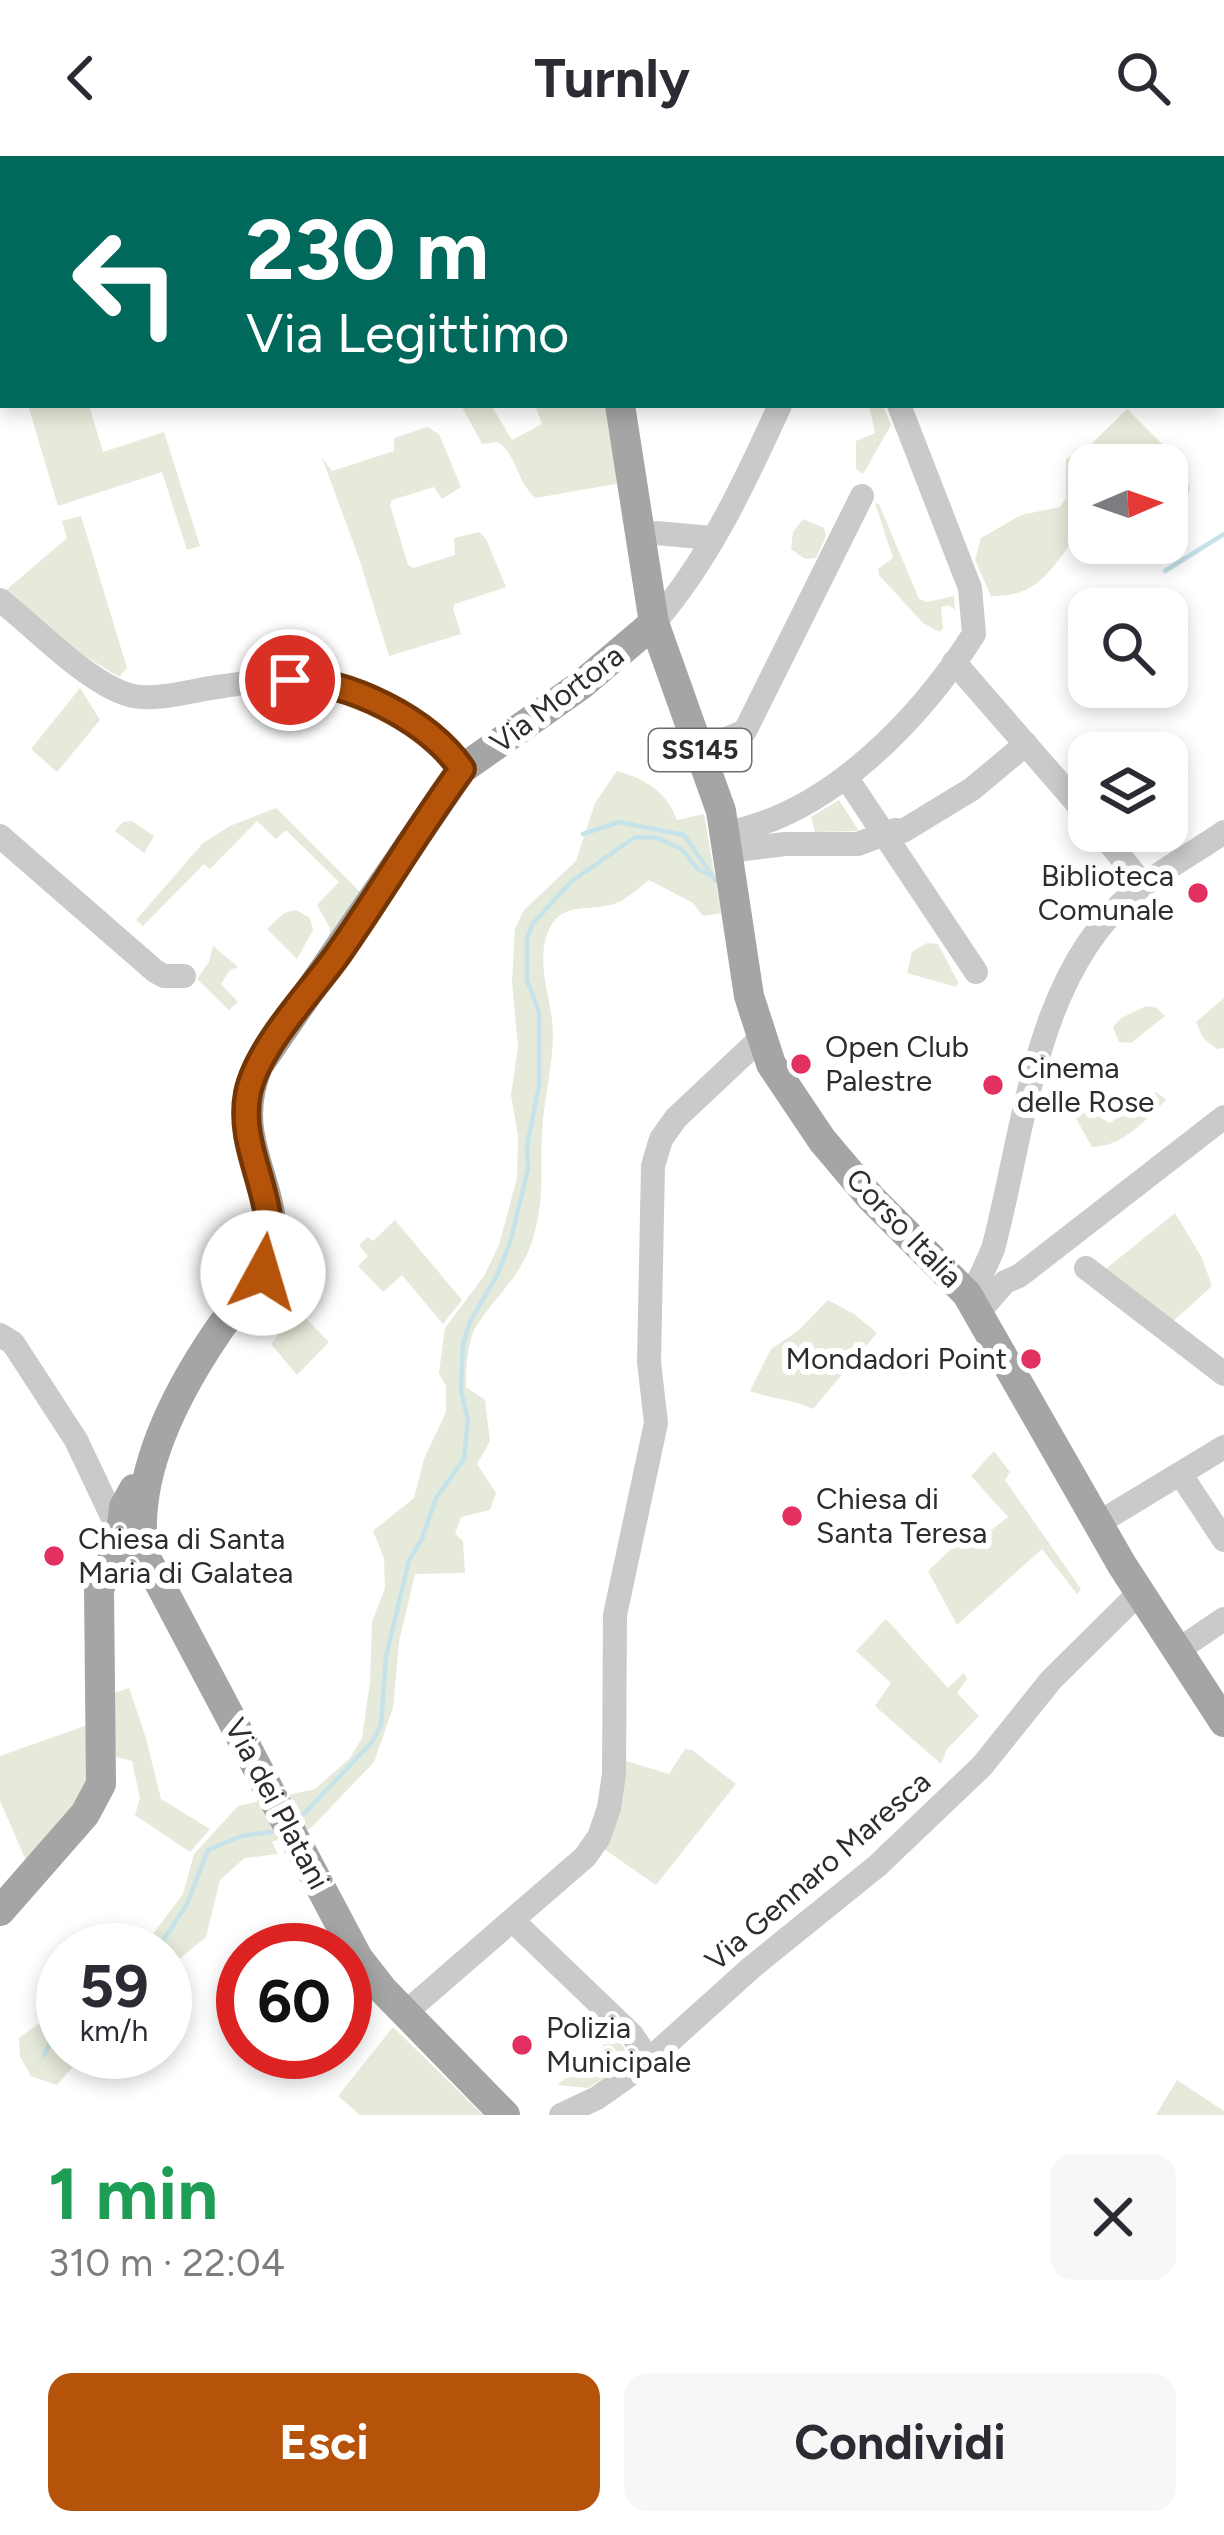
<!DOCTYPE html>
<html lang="it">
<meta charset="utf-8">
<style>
body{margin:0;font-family:Figtree,sans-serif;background:#f7f7f7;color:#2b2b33;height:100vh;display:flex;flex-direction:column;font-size:45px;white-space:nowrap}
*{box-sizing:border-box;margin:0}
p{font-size:39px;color:#7c7c81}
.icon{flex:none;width:66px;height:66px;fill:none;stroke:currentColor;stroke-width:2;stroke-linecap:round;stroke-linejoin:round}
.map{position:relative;height:1959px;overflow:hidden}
.drawer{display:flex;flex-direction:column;background:#fff;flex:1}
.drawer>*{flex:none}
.banner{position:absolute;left:0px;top:0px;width:1224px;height:252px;box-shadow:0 6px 18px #0003;background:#00695c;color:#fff;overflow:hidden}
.needle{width:78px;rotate:88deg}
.controls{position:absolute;left:1068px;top:288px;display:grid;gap:24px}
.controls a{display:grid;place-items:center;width:120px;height:120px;border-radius:24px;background:#fff;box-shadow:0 6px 18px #0003;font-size:60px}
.speed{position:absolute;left:36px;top:1767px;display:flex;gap:24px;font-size:60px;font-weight:700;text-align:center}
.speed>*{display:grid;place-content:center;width:156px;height:156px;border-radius:50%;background:#fff;box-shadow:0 6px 18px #0003;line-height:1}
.speed small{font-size:30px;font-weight:400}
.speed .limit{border:18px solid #d22;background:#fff;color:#111}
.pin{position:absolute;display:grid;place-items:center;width:102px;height:102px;color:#fff;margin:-51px;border:6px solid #fff;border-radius:50%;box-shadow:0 3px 12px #0007}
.me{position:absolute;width:132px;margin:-66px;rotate:6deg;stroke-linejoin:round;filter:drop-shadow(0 0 9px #0008)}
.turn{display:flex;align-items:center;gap:42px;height:252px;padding:0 48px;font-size:54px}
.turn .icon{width:156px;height:156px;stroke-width:2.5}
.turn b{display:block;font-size:84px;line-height:102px}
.round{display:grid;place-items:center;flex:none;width:126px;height:126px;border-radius:24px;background:#f7f7f7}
.overview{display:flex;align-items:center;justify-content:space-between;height:204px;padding:0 48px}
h1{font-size:72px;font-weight:700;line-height:90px;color:#1e9e55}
.button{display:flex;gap:24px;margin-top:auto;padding:24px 48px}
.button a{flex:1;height:138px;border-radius:24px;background:#b45309;color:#fff;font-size:48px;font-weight:700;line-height:138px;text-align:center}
.button a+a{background:#f7f7f7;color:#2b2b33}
header{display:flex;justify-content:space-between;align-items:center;height:156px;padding:0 48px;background:#fff;font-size:54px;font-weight:700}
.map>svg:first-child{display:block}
.green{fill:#e6eada}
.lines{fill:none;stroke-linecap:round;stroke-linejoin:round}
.stream{stroke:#c6e3ea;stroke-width:4.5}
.minor{stroke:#cacaca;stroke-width:24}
.major{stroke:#a5a5a5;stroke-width:30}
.rail{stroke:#828282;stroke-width:4.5;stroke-dasharray:12 9;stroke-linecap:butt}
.route-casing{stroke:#753606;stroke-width:30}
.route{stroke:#b45309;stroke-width:21}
.poi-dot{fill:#e23160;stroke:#fff;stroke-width:4.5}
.labels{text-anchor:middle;stroke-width:12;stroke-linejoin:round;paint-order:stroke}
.shield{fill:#fff;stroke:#6c6c6c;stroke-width:3}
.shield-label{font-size:27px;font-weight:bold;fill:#2d2d2d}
.street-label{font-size:30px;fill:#2d2d2d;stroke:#fff}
.poi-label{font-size:30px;fill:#2d2d2d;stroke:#fff;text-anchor:start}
</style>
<header><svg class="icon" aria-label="back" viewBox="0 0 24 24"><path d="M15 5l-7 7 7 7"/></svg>Turnly<svg class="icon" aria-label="search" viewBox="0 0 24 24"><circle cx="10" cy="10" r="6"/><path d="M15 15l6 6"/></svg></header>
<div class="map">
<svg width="1224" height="1959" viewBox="0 0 1224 1959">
<rect width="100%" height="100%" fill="#fff"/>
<g class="green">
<polygon points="28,249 89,249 103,296 164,276 200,390 187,394 162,316 58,350"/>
<path d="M461,249H491L512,284L542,268L535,249H605L621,327L536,342C517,327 517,299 498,286L482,288Z"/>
<polygon points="869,249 883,249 891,269 863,318 856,313 856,285 875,277"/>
<path d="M1127,253L1164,290L1190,332L1183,355L1167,364V309H1089V367C1055,399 1048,442 991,440L975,404L981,382L1021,359L1060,351L1066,342V303L1086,293Z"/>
<polygon points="427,271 439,278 461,331 442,343 434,331 392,344 390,349 408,409 413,412 455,399 454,382 479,376 486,383 506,431 455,448 453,453 461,478 389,500 359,402 322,302 332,315 394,295 394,282"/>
<polygon points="875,347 879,348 919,443 927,446 954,440 955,454 949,449 941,451 943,472 940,476 923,467 879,419 878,413 893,402"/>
<polygon points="81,360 127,512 119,521 85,500 0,435 0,432 5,435 67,382 62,365"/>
<polygon points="803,363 824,372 826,380 816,402 805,403 791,393 793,376"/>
<polygon points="80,532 100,564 57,616 31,593"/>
<path d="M617,615C644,622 668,637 677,664L704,658L721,757L703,760L693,747L649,724C640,731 629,741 619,746C592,758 562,742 548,776C535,809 552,842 553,876C553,910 544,942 542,976C540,1008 544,1034 537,1067C526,1118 503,1130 477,1169C467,1185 466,1212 466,1231L485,1244L490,1285L477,1308L496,1337L490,1354L461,1361L455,1378L463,1385L465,1417L415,1418L399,1486L393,1552L374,1606L311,1672L272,1686L278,1698L245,1702L220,1724L206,1781L165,1815V1794H141L183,1738L194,1698L238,1650L315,1633L350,1602L362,1582L370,1526L372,1466L385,1432L384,1402L373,1375L414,1342L424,1303L446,1256V1230L439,1217L445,1172L484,1120L499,1089L517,1022L518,980L511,939L518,891L512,826L515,772L524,754L576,705L595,647Z"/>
<polygon points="839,644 859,675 815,676 811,661"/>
<polygon points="276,652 364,740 327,791 330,772 317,749 339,726 286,674 276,683 257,665 210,713 204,708 143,770 136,764 203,687 230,670"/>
<polygon points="132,665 154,680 144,697 115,675 123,666"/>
<polygon points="296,754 310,762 313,774 297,803 267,773 284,757"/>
<polygon points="927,787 938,788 958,826 956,831 907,817 912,796"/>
<polygon points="213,790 238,811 230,814 221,828 238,846 229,854 197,823 209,806"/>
<polygon points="1224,842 1224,892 1217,893 1203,882 1196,866"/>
<polygon points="1146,850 1157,852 1165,860 1131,887 1119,886 1113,871 1121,862"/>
<path d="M1156,936L1166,944C1146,964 1122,991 1092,991L1074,959L1082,951L1110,967Z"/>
<polygon points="1175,1057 1202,1102 1212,1130 1170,1168 1102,1116"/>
<polygon points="395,1064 462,1144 443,1168 402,1119 383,1136 358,1110 368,1100 359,1089 368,1081 373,1085"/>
<polygon points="282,1138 329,1186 297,1219 271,1188 293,1160 275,1141"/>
<path d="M828,1144L854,1158L877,1177L813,1253C792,1243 773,1243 750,1235L771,1193L798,1175Z"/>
<polygon points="994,1295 1010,1316 1005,1324 1081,1433 1077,1438 1042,1393 957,1469 928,1415 972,1373 980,1383 1008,1361 971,1320"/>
<polygon points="886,1463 948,1532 964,1517 967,1523 957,1537 979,1560 947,1593 941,1608 875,1550 891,1527 856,1495"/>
<polygon points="129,1532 146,1582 161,1643 210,1673 190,1696 135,1659 140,1642 132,1605 116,1601 111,1538"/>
<polygon points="90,1568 85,1637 28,1709 0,1645 0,1600"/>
<polygon points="685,1593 692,1594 736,1628 656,1729 604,1693 623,1604 669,1618"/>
<polygon points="63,1849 63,1896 86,1896 57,1929 31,1920 20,1900 19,1882"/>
<polygon points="605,1868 626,1894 624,1909 588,1932 557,1929 603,1893"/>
<polygon points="393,1871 483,1959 360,1959 338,1940"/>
<polygon points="1177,1924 1224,1955 1224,1959 1156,1959"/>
</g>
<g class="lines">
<g class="stream">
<polyline points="1165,415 1224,378"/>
<polyline points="583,678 619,666 684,679 716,725"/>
<polyline points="299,1663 372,1586 381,1569 386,1501 409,1404 422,1383 436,1342 464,1303 468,1264 461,1234 463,1188 470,1166 498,1117 510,1087 528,1013 527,990 539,930 539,856 527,824 527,782 533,767 572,725 635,681 658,682 681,693 699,714 710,719"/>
<polyline points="157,1794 187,1748 208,1694 241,1680 279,1675"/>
<polyline points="44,1899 63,1863"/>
</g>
<g class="minor">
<polyline points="805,0 806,3"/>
<polyline points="642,381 656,377 711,382"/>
<path d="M0,444C35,471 91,531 133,540C161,545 196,533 224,530C250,526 280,522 306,524C360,529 431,569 462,613"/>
<path d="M654,467C709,404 746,324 780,249"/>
<polyline points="954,506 1089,661"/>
<polyline points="700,594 745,575 862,340"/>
<polyline points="846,621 976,816"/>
<polyline points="1100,675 1144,730"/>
<path d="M725,677C829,659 920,563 974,478L970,432L899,249"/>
<polyline points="0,680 155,815 164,820 184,820"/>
<polyline points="729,695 785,688 858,688 895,674 903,675 972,633 1026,588"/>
<polyline points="1086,1112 1224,1218"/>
<path d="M967,1138L980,1122L993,1093C1024,978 1034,820 1132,738C1160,715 1194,697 1224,676"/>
<polyline points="979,1156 1005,1126 1019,1120 1224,961"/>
<polyline points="0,1179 13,1187 76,1284 119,1375"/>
<polyline points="1181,1319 1224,1384"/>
<polyline points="1100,1366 1224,1291"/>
<polyline points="1178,1494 1224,1463"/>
<polyline points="513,1765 632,1879 649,1904"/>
<polyline points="405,1857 585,1701 599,1681 609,1652 614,1618 615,1459 656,1267 649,1206 653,1010 661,983 676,962 761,882"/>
<polyline points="561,1959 597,1942 642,1910 752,1811 877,1710 982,1610 1051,1524 1140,1436"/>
</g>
<g class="major">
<polyline points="574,0 574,3"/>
<polyline points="620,249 654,467 721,655 749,840 771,908 822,984 871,1042 967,1138 1122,1409 1224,1566"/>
<polyline points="0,1755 85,1658 101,1628 99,1433 120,1387 124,1351 134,1333"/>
<path d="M505,1959L383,1834L358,1802L144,1398C132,1322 175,1238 218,1175C232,1153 258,1133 266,1108C290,1036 224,992 258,910L462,613L581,529L654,467"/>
</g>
<g class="rail">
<polyline points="1180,0 1181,3"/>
<polyline points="1221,104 1224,112"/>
</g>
</g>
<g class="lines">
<g class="route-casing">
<path id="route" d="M263,1117C287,1049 236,1001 248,937C258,890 311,836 338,798C381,737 418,673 462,613C427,563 350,525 290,524"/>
</g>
<use href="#route" class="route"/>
</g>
<g class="poi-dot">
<circle cx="1198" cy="737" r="12"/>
<circle cx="801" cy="908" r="12"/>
<circle cx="993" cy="929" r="12"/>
<circle cx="1031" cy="1203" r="12"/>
<circle cx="792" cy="1360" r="12"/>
<circle cx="54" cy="1400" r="12"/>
<circle cx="522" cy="1889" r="12"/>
</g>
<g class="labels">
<rect class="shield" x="649" y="573" width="102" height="42" rx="9"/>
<g class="shield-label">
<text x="700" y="603">SS145</text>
</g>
<g class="street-label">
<text transform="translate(557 543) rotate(-37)" y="10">Via Mortora</text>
<text transform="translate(904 1072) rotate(46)" y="10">Corso Italia</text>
<text transform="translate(277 1648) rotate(62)" y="10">Via dei Platani</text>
<text transform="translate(818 1715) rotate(-41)" y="10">Via Gennaro Maresca</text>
</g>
<g class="poi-label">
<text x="1174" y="730" text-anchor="end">Biblioteca<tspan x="1174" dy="34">Comunale</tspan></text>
<text x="825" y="901">Open Club<tspan x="825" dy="34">Palestre</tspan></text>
<text x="1017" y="922">Cinema<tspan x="1017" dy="34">delle Rose</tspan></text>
<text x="1007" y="1213" text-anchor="end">Mondadori Point</text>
<text x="816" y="1353">Chiesa di<tspan x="816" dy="34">Santa Teresa</tspan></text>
<text x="78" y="1393">Chiesa di Santa<tspan x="78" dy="34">Maria di Galatea</tspan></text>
<text x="546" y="1882">Polizia<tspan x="546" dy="34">Municipale</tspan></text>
</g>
</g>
</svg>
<div class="controls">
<a><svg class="needle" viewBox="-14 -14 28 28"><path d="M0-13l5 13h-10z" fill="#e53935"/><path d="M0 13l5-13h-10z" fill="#7c7c81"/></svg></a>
<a><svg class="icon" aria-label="search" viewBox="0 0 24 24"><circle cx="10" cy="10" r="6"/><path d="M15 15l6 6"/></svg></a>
<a><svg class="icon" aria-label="layers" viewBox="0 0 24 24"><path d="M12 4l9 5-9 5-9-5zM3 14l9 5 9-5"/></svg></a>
</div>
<div class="speed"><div>59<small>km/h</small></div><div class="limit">60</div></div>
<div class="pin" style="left:290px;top:524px;background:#d93025"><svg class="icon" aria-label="arrive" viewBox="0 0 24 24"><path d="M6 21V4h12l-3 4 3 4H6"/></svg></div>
<svg class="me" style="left:263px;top:1117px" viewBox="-20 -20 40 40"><circle r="19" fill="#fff"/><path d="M0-13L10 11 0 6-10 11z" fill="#b45309"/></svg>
<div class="banner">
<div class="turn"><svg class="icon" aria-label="left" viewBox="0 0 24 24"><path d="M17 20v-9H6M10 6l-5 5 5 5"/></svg><div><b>230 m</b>Via Legittimo</div></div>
</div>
</div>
<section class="drawer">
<div class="overview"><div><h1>1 min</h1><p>310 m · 22:04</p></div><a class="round"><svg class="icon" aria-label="close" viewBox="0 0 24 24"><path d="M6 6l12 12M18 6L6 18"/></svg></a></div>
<div class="button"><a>Esci</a><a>Condividi</a></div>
</section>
